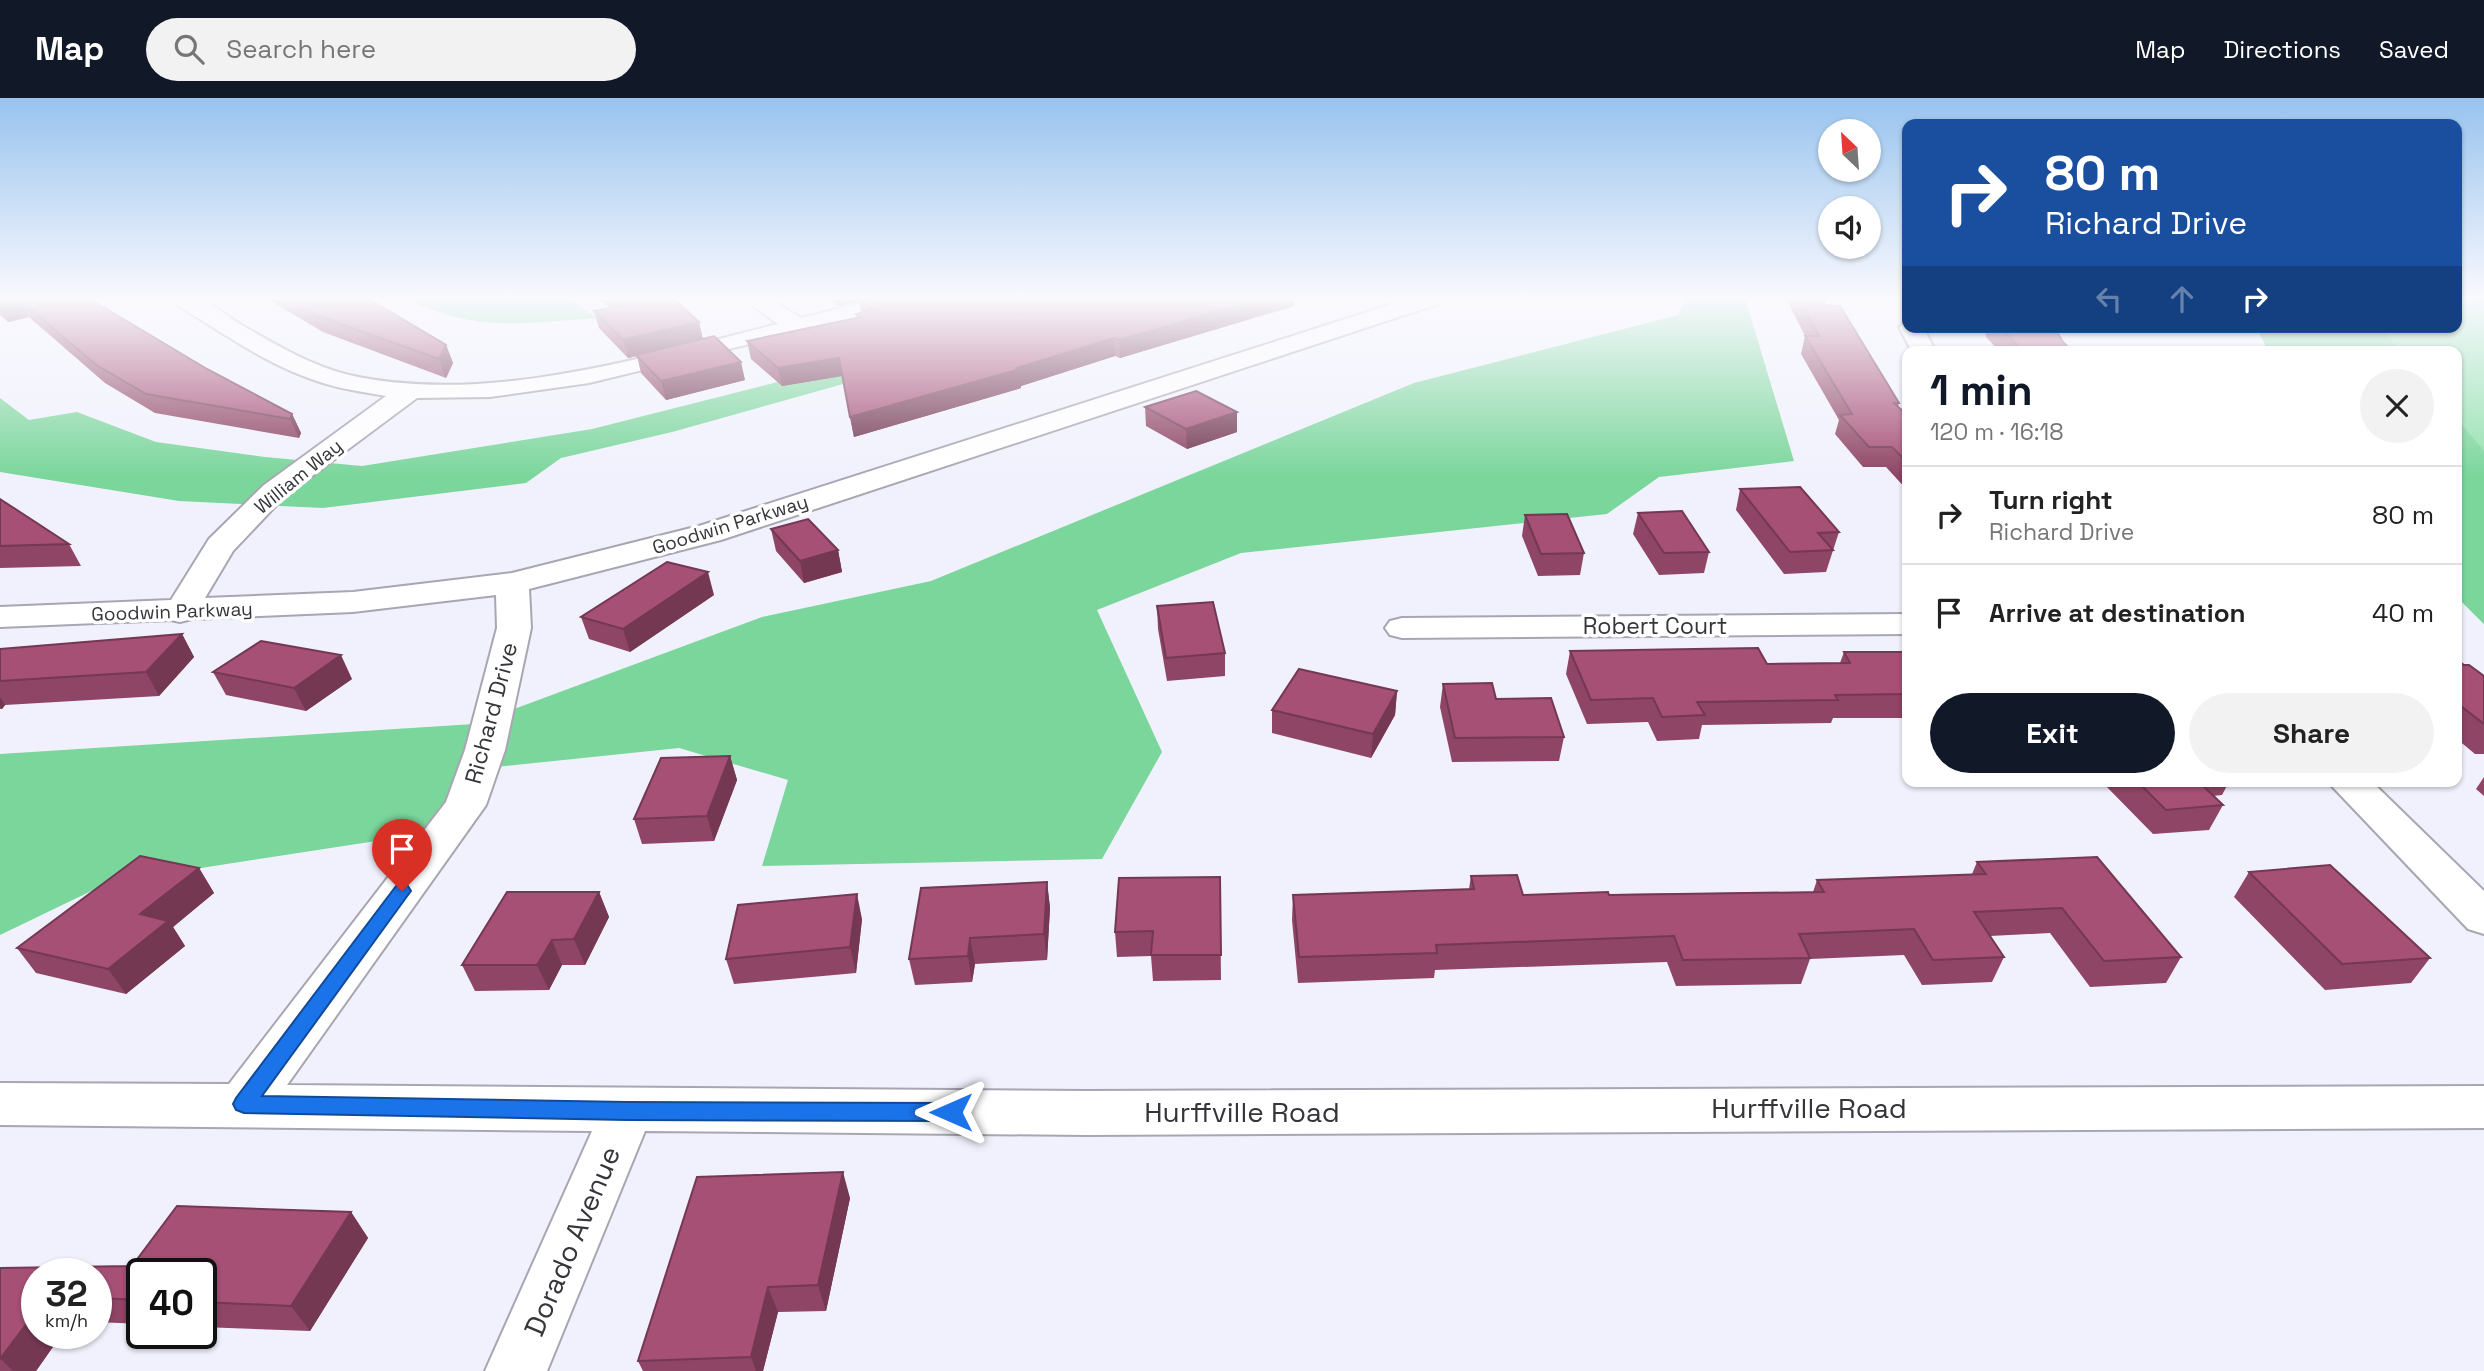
<!DOCTYPE html>
<meta charset="utf-8">
<style>
body{margin:0;font-family:"Space Grotesk",sans-serif;background:#f2f2f2;color:#222;height:100vh;display:flex;flex-direction:column;font-size:26px;white-space:nowrap}
*{box-sizing:border-box;margin:0}
p{font-size:23px;color:#767676}
.icon{flex:none;width:38px;height:38px;fill:none;stroke:currentColor;stroke-width:2;stroke-linecap:round;stroke-linejoin:round}
.map{position:relative;flex:1;overflow:hidden}
.side{position:absolute;left:1902px;top:248px;width:560px;height:441px;display:flex;flex-direction:column;background:#fff;border-radius:14px;box-shadow:0 2px 5px #0004}
.side>*{flex:none}
.banner{position:absolute;left:1902px;top:21px;width:560px;height:214px;border-radius:14px;box-shadow:0 2px 5px #0004;background:#1a4fa0;color:#fff;overflow:hidden}
.needle{width:46px;rotate:335deg}
.tools{position:absolute;left:1818px;top:21px;display:grid;gap:14px}
.tools a{display:grid;place-items:center;width:63px;height:63px;border-radius:50%;background:#fff;box-shadow:0 2px 5px #0004;font-size:35px}
.speed{position:absolute;left:21px;top:1160px;display:flex;gap:14px;font-size:35px;font-weight:700;text-align:center}
.speed>*{display:grid;place-content:center;width:91px;height:91px;border-radius:50%;background:#fff;box-shadow:0 2px 5px #0004;line-height:1}
.speed small{font-size:18px;font-weight:400}
.speed .limit{border:4px solid #111;border-radius:10px;background:#fff;color:#111}
.pin{position:absolute;display:grid;place-items:center;width:60px;height:60px;color:#fff;margin:-72px -30px;border-radius:50% 50% 50% 0;rotate:-45deg;box-shadow:0 0 7px #0007}
.pin .icon{rotate:45deg}
.me{position:absolute;width:77px;margin:-38px;rotate:270deg;stroke-linejoin:round;filter:drop-shadow(0 0 5px #0008)}
.turn{display:flex;align-items:center;gap:24px;height:147px;padding:0 28px;font-size:32px}
.turn .icon{width:91px;height:91px;stroke-width:2.5}
.turn b{display:block;font-size:49px;line-height:60px}
.lanes{display:flex;align-items:center;height:66px;padding:0 28px;background:#0003;justify-content:center;gap:35px;direction:ltr}
.lanes .off{opacity:.35}
.round{display:grid;place-items:center;flex:none;width:74px;height:74px;border-radius:37px;background:#f2f2f2}
.overview{display:flex;align-items:center;justify-content:space-between;height:119px;padding:0 28px}
h1{font-size:42px;font-weight:700;line-height:52px;color:#111827}
.button{display:flex;gap:14px;margin-top:auto;padding:14px 28px}
.button a{flex:1;height:80px;border-radius:42px;background:#111827;color:#fff;font-size:28px;font-weight:700;line-height:80px;text-align:center}
.button a+a{background:#f2f2f2;color:#222}
ul{padding:0;list-style:none}
li{display:flex;align-items:center;gap:21px;height:98px;padding:0 28px;border-top:2px solid #e0e0e0}
li div{flex:1}
li b{display:block;font-size:26px}
li em{font-style:normal}
header{display:flex;align-items:center;gap:42px;box-sizing:border-box;height:98px;padding:0 35px;background:#111827;color:#fff}
header strong{font-size:33px}
nav{display:flex;gap:38px;margin-inline-start:auto;font-size:24px}
.search{width:490px;height:63px;background:#f2f2f2;display:flex;align-items:center;gap:18px;box-sizing:border-box;padding:0 24px;border-radius:38px;color:#767676;font-size:26px}
.map>svg:first-child{display:block}
.green{fill:#92e1ae}
.forest{fill:#7bd69c}
.lines{fill:none;stroke-linecap:round;stroke-linejoin:round}
.minor-casing{stroke:#a7a6b2;stroke-width:4}
.minor{fill:#fff;fill-rule:evenodd}
.wall{fill:#8f4565}
.shaded-wall{fill:#743853}
.building{fill:#a65076;stroke:#743853;stroke-width:2}
.route{fill:#1a73e8;stroke:#114b97;stroke-width:2}
.labels{text-anchor:middle;stroke-width:7;stroke-linejoin:round;paint-order:stroke}
.far-street-label{font-size:19px;fill:#35353a;stroke:#fff}
.street-label{font-size:23px;fill:#35353a;stroke:#fff}
.near-street-label{font-size:28px;fill:#35353a;stroke:#fff}
</style>
<header>
<strong>Map</strong>
<div class="search"><svg class="icon" aria-label="search" viewBox="0 0 24 24"><circle cx="10" cy="10" r="6"/><path d="M15 15l6 6"/></svg>Search here</div>
<nav><a>Map</a><a>Directions</a><a>Saved</a></nav>
</header>
<div class="map">
<svg width="2484" height="1273" viewBox="0 0 2484 1273">
<rect width="100%" height="100%" fill="#f1f1fd"/>
<polygon class="green" points="2457,200 2484,200 2484,526 2457,499 2457,254 2269,254 2256,229 2457,229"/>
<g class="forest">
<path d="M405,200H569L597,220C523,225 474,235 405,200Z"/>
<polygon points="1687,200 1745,200 1794,363 1659,379 1607,416 1241,455 1097,512 1162,654 1102,761 762,768 788,682 679,650 477,671 448,732 110,784 0,837 0,656 474,626 762,519 931,483 1414,285 1678,217"/>
<polygon points="2256,229 2380,229 2401,254 2269,254"/>
<polygon points="956,239 972,250 672,334 561,360 526,385 323,410 179,403 0,374 0,300 29,322 77,314 156,344 265,359 362,368 592,331"/>
<polygon points="2457,321 2484,353 2484,526 2457,499"/>
</g>
<g class="lines">
<g class="minor-casing">
<g id="minor">
<path d="M171,200C179,200 190,198 197,200C211,204 226,217 238,225C273,245 309,267 349,277C486,308 645,259 778,226L742,200H768L801,220L883,200H921L918,205L589,285L490,299L417,300L284,399L233,453L205,500L353,494L512,475L699,428L1411,200H1444L1441,205L721,442L529,491L531,530L505,652L486,707L287,987L1086,993L2484,988V1030L1086,1037L645,1033L547,1273H485L592,1033L0,1027V985L229,986L446,704L465,652L497,530L496,497L353,514L192,521L180,524L171,522L0,529V509L171,502L209,441L264,387L386,298C363,294 340,291 317,283C265,266 220,233 174,205Z"/>
<polygon points="1908,223 1908,229 1923,229 1936,254 1912,254 1899,229"/>
<polygon points="1908,516 1908,536 1402,540 1390,537 1385,530 1390,523 1402,520"/>
<polygon points="2328,684 2372,684 2484,793 2484,836 2468,831"/>
</g>
</g>
<use href="#minor" class="minor"/>
</g>
<g class="wall">
<polygon points="0,200 88,200 207,271 292,316 301,335 299,340 155,315 105,285 29,219 8,224 0,217"/>
<polygon points="266,200 367,200 446,247 453,265 446,280 323,234"/>
<polygon points="597,200 673,200 699,224 703,241 745,282 666,302 641,275 637,258 628,260 599,230 594,213 611,210"/>
<polygon points="825,200 873,200 839,208"/>
<polygon points="1786,200 1825,200 1824,207 1899,305 1898,309 1908,318 1908,393 1886,369 1863,369 1835,336 1839,322 1801,256 1805,238"/>
<polygon points="859,204 1294,208 1120,260 1115,258 1021,288 1021,290 854,339 842,278 782,288 751,261 747,243 857,220 856,216 861,214"/>
<polygon points="1985,229 2054,229 2063,244 2073,254 2000,254 1986,239"/>
<polygon points="1145,309 1237,334 1187,351 1146,328"/>
<polygon points="1740,391 1839,434 1826,474 1784,476 1736,412"/>
<polygon points="0,401 69,446 81,468 0,470"/>
<polygon points="1638,415 1709,454 1704,475 1659,477 1633,436"/>
<polygon points="1525,417 1584,455 1580,477 1538,478 1522,438"/>
<polygon points="771,431 838,452 842,474 804,485 776,453"/>
<polygon points="714,497 630,554 589,541 581,519"/>
<polygon points="1157,508 1225,555 1225,578 1167,583 1158,531"/>
<polygon points="182,536 194,559 159,598 5,607 2,611 0,611 0,551"/>
<polygon points="1570,553 1767,566 1840,565 1844,554 1908,554 1908,620 1833,620 1831,625 1702,627 1699,641 1657,643 1648,624 1587,626 1566,576"/>
<polygon points="2457,562 2464,567 2484,578 2484,656 2475,656 2457,641"/>
<polygon points="213,574 352,581 306,613 226,597"/>
<polygon points="1443,586 1564,639 1559,663 1452,664 1440,609"/>
<polygon points="1397,593 1395,617 1371,660 1272,635 1272,612"/>
<polygon points="730,658 737,682 714,743 642,746 634,721"/>
<polygon points="2484,679 2484,698 2476,691"/>
<polygon points="2102,684 2229,684 2222,697 2213,698 2223,707 2209,732 2153,736"/>
<polygon points="1977,764 2181,859 2166,885 2090,889 2050,835 1990,838 2004,859 1992,884 1922,887 1904,857 1810,861 1801,886 1676,888 1667,864 1435,872 1434,880 1298,885 1292,822 1293,797 1469,791 1471,778 1523,797 1813,794 1817,782 1972,776"/>
<polygon points="199,770 214,795 173,829 185,848 126,896 36,875 17,850"/>
<polygon points="2249,774 2430,860 2411,885 2325,892 2234,799"/>
<polygon points="1220,779 1221,882 1153,883 1151,858 1117,859 1115,834"/>
<polygon points="1047,784 1050,810 1047,862 975,866 972,884 915,887 909,861"/>
<polygon points="599,794 609,819 585,867 562,867 549,892 475,893 462,867"/>
<polygon points="862,821 856,875 734,886 726,861"/>
<polygon points="850,1100 826,1213 778,1214 763,1273 643,1273 638,1263"/>
<polygon points="351,1114 368,1140 310,1233 201,1229 201,1176 142,1176 142,1226 96,1224 96,1176 37,1176 37,1236 62,1236 36,1273 0,1273 0,1170 132,1168"/>
</g>
<g class="shaded-wall">
<polygon points="838,200 873,200 839,208"/>
<polygon points="1264,200 1294,200 1294,208 1120,260 1119,242"/>
<polygon points="20,202 29,219 8,224 0,209 0,206"/>
<polygon points="699,224 703,242 628,260 623,242"/>
<polygon points="1114,240 1115,258 1021,288 1021,290 854,339 850,319"/>
<polygon points="446,247 453,265 446,280 439,261"/>
<polygon points="839,260 842,278 782,288 778,270"/>
<polygon points="741,264 745,282 666,302 661,283"/>
<polygon points="1237,314 1237,334 1187,351 1186,331"/>
<polygon points="292,316 301,335 299,340 290,321"/>
<polygon points="838,452 842,474 804,485 800,463"/>
<polygon points="708,474 714,497 630,554 623,531"/>
<polygon points="182,536 194,559 159,598 146,574"/>
<polygon points="341,557 352,581 306,613 294,590"/>
<polygon points="1397,593 1395,617 1371,660 1373,636"/>
<polygon points="0,599 5,607 2,611 0,608"/>
<polygon points="730,658 737,682 714,743 707,718"/>
<polygon points="199,770 214,795 173,829 185,848 126,896 108,871 140,816"/>
<polygon points="1047,784 1050,810 1047,862 1044,836"/>
<polygon points="599,794 609,819 585,867 574,841"/>
<polygon points="857,796 862,821 856,875 850,849"/>
<polygon points="970,840 975,866 972,884 968,858"/>
<polygon points="552,842 562,867 549,892 537,867"/>
<polygon points="843,1074 850,1100 826,1213 818,1187"/>
<polygon points="351,1114 368,1140 310,1233 291,1208"/>
<polygon points="768,1189 778,1214 763,1273 756,1273 751,1259"/>
<polygon points="37,1212 37,1236 62,1236 36,1273 13,1273 1,1261"/>
</g>
<g class="building">
<polygon points="0,200 88,200 207,271 292,316 290,321 146,296 95,266 20,202 0,206"/>
<polygon points="287,200 367,200 446,247 439,261 316,217"/>
<polygon points="617,200 673,200 699,224 623,242 594,213 627,207"/>
<polygon points="876,200 1264,200 1119,242 1114,240 1017,270 1020,271 850,319 839,260 778,270 747,243 861,219 856,216 873,211 859,204"/>
<polygon points="1799,200 1825,200 1824,207 1840,208 1899,305 1894,305 1908,318 1908,365 1892,349 1869,349 1840,317 1852,316 1805,238 1819,238"/>
<polygon points="2000,229 2054,229 2063,244 2073,254 2024,254"/>
<polygon points="714,238 741,264 661,283 636,257"/>
<polygon points="1196,293 1237,314 1186,331 1145,309"/>
<polygon points="1800,389 1839,434 1818,435 1833,452 1790,454 1740,391"/>
<polygon points="0,401 69,446 0,448"/>
<polygon points="1682,413 1709,454 1664,455 1638,415"/>
<polygon points="1567,416 1584,455 1541,456 1525,417"/>
<polygon points="808,421 838,452 800,463 771,431"/>
<polygon points="667,464 708,474 623,531 581,519"/>
<polygon points="1213,504 1225,555 1166,560 1157,508"/>
<polygon points="182,536 146,574 0,583 0,551"/>
<polygon points="261,543 341,557 294,590 213,574"/>
<polygon points="1758,550 1767,566 1850,565 1844,554 1908,554 1908,596 1835,597 1838,602 1697,604 1705,617 1662,619 1653,600 1591,602 1570,553"/>
<polygon points="2457,562 2464,567 2469,567 2484,578 2484,626 2457,605"/>
<polygon points="1299,571 1397,593 1373,636 1272,612"/>
<polygon points="1492,585 1496,601 1551,600 1564,639 1455,640 1443,586"/>
<polygon points="730,658 707,718 634,721 661,660"/>
<polygon points="2138,684 2199,684 2223,707 2166,712"/>
<polygon points="140,758 199,770 140,816 168,823 108,871 17,850"/>
<polygon points="2097,759 2181,859 2104,863 2062,810 1974,814 2004,859 1933,862 1914,831 1799,836 1810,860 1683,862 1674,838 1436,847 1437,855 1299,859 1293,797 1474,791 1471,778 1517,777 1523,797 1608,794 1609,797 1824,794 1817,782 1986,776 1977,764"/>
<polygon points="2330,767 2430,860 2342,866 2249,774"/>
<polygon points="1220,779 1221,857 1151,857 1153,833 1115,834 1119,780"/>
<polygon points="1047,784 1044,836 970,840 968,858 909,861 921,790"/>
<polygon points="507,794 599,794 574,841 552,842 537,867 462,867"/>
<polygon points="857,796 850,849 726,861 738,807"/>
<polygon points="843,1074 818,1187 768,1189 751,1259 638,1263 697,1079"/>
<polygon points="177,1108 351,1114 291,1208 201,1204 201,1176 142,1176 142,1202 96,1200 96,1176 37,1176 37,1212 0,1261 0,1170 132,1168"/>
</g>
<linearGradient id="sky" x2="0" y2="1"><stop stop-color="#97c3ee"/><stop offset="0.53" stop-color="#f9f9fe"/><stop offset="1" stop-color="#f9f9fe" stop-opacity="0"/></linearGradient>
<rect width="2484" height="378" fill="url(#sky)"/>
<polygon class="route" points="402,786 408,788 411,793 408,797 262,998 627,1004 951,1005 959,1008 962,1014 959,1021 951,1023 627,1022 244,1015 236,1012 233,1006 236,1000 396,788"/>
<g class="labels">
<g class="far-street-label">
<text transform="translate(298 378) rotate(-39)" y="7">William Way</text>
<text transform="translate(730 426) rotate(-17)" y="7">Goodwin Parkway</text>
<text transform="translate(172 513) rotate(-2)" y="7">Goodwin Parkway</text>
</g>
<g class="street-label">
<text x="1655" y="536">Robert Court</text>
<text transform="translate(491 615) rotate(-75)" y="8">Richard Drive</text>
</g>
<g class="near-street-label">
<text x="1809" y="1020">Hurffville Road</text>
<text x="1242" y="1024">Hurffville Road</text>
<text transform="translate(572 1143) rotate(-67)" y="10">Dorado Avenue</text>
</g>
</g>
</svg>
<div class="tools">
<a><svg class="needle" viewBox="-14 -14 28 28"><path d="M0-13l5 13h-10z" fill="#e53935"/><path d="M0 13l5-13h-10z" fill="#767676"/></svg></a>
<a><svg class="icon" aria-label="sound" viewBox="0 0 24 24"><path d="M4 9h4l5-4v14l-5-4H4zM17 9q2 3 0 6"/></svg></a>
</div>
<div class="speed"><div>32<small>km/h</small></div><div class="limit">40</div></div>
<div class="pin" style="left:402px;top:793px;background:#d93025"><svg class="icon" aria-label="arrive" viewBox="0 0 24 24"><path d="M6 21V4h12l-3 4 3 4H6"/></svg></div>
<svg class="me" style="left:951px;top:1014px" viewBox="-20 -20 40 40"><path d="M0-17L14 15 0 8-14 15z" fill="#1a73e8" stroke="#fff" stroke-width="4"/></svg>
<div class="banner">
<div class="turn"><svg class="icon" aria-label="right" viewBox="0 0 24 24"><path d="M7 20v-9h11M14 6l5 5-5 5"/></svg><div><b>80 m</b>Richard Drive</div></div>
<div class="lanes"><svg class="icon off" aria-label="left" viewBox="0 0 24 24"><path d="M17 20v-9H6M10 6l-5 5 5 5"/></svg><svg class="icon off" aria-label="ahead" viewBox="0 0 24 24"><path d="M12 20V5M6 11l6-6 6 6"/></svg><svg class="icon" aria-label="right" viewBox="0 0 24 24"><path d="M7 20v-9h11M14 6l5 5-5 5"/></svg></div>
</div>
<section class="side">
<div class="overview"><div><h1>1 min</h1><p>120 m · 16:18</p></div><a class="round"><svg class="icon" aria-label="close" viewBox="0 0 24 24"><path d="M6 6l12 12M18 6L6 18"/></svg></a></div>
<ul>
<li><svg class="icon" aria-label="right" viewBox="0 0 24 24"><path d="M7 20v-9h11M14 6l5 5-5 5"/></svg><div><b>Turn right</b><p>Richard Drive</p></div><em>80 m</em></li>
<li><svg class="icon" aria-label="arrive" viewBox="0 0 24 24"><path d="M6 21V4h12l-3 4 3 4H6"/></svg><div><b>Arrive at destination</b></div><em>40 m</em></li>
</ul>
<div class="button"><a>Exit</a><a>Share</a></div>
</section>
</div>
